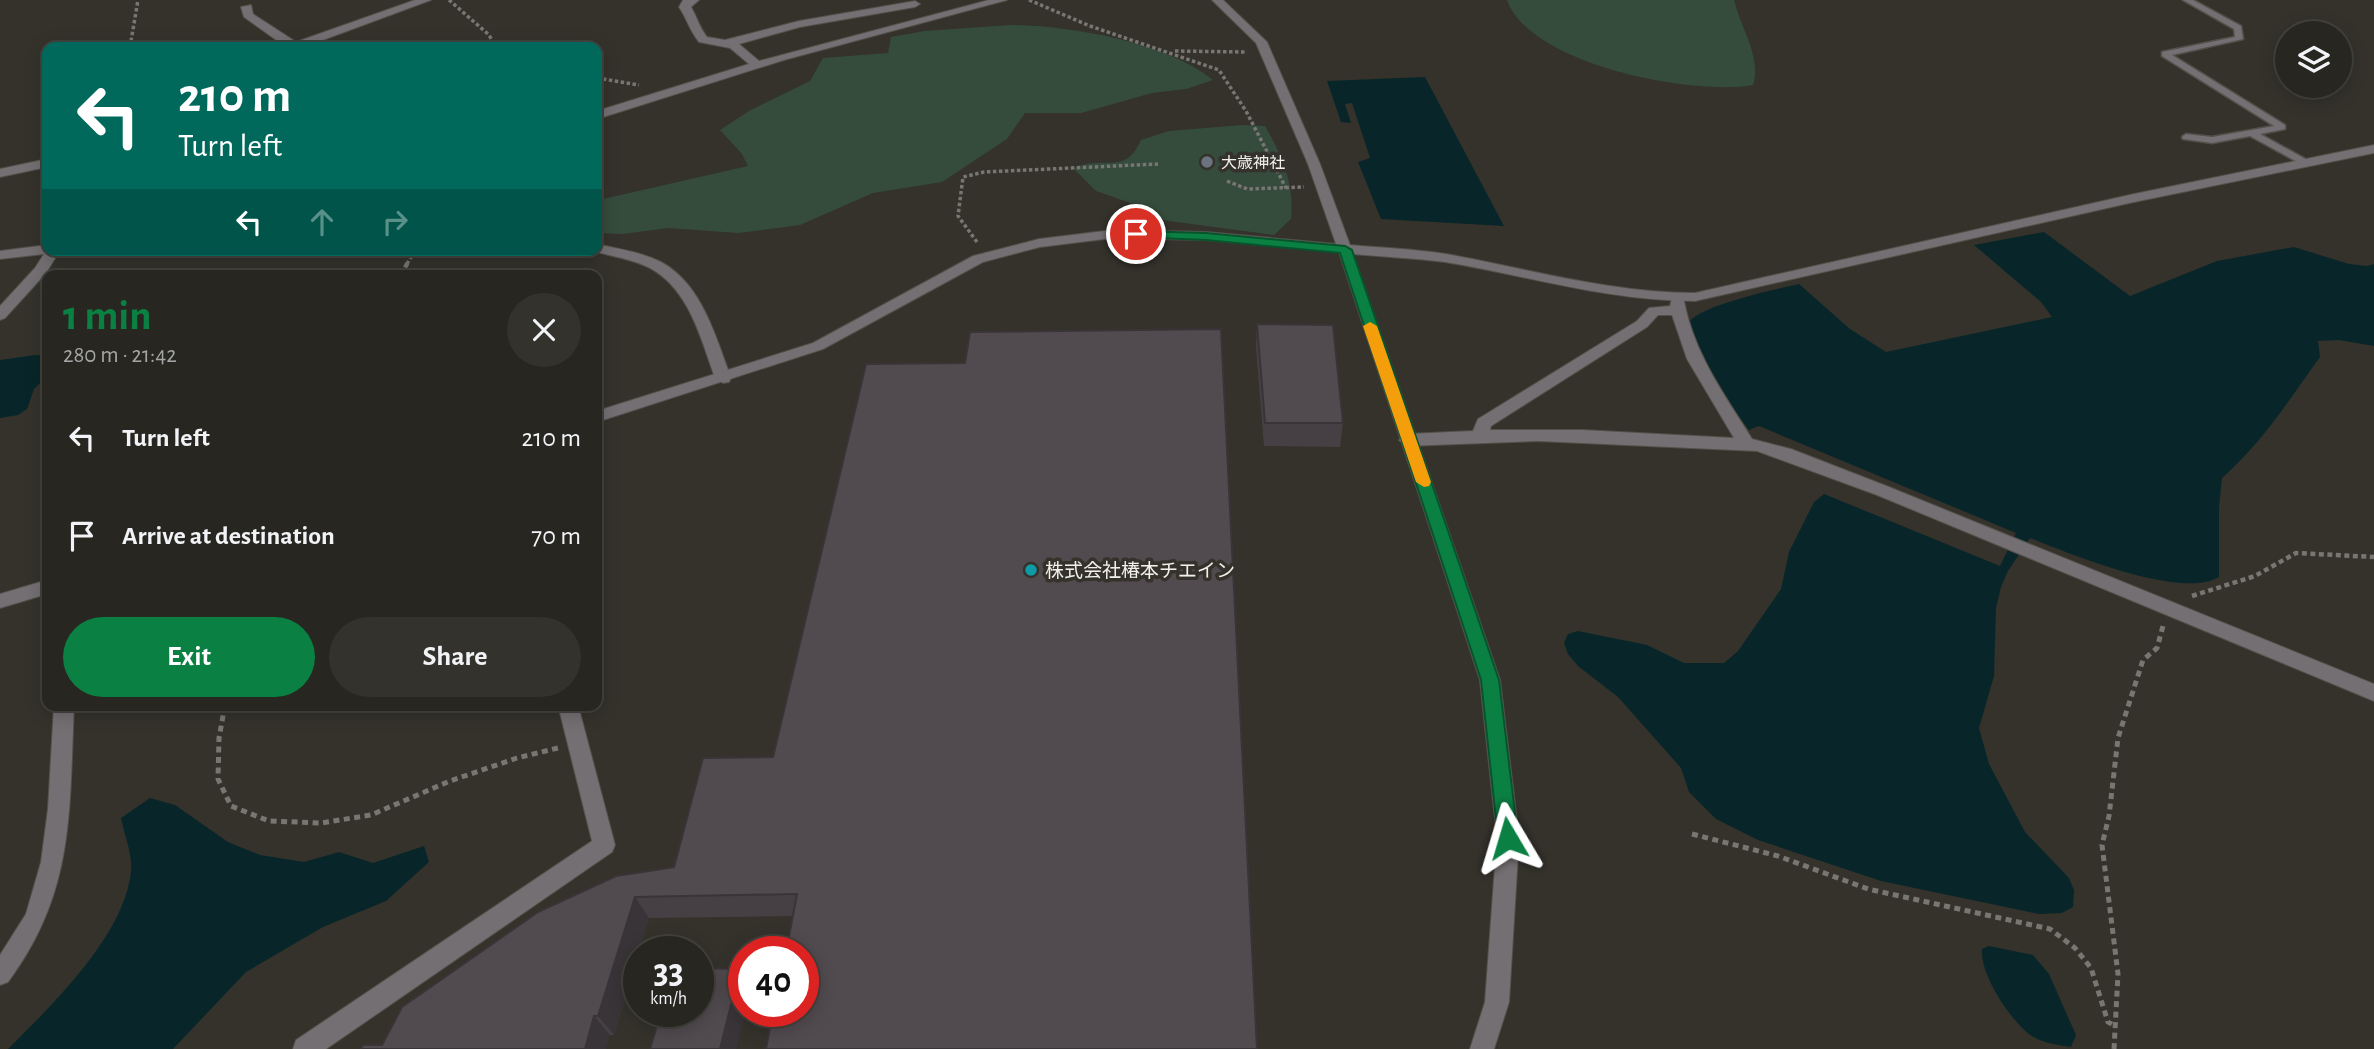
<!DOCTYPE html>
<meta charset="utf-8">
<style>
body{margin:0;font-family:"Alegreya Sans","Noto Sans JP",sans-serif;background:#33322d;color:#f1f3f6;height:100vh;display:flex;flex-direction:column;font-size:26px;white-space:nowrap}
*{box-sizing:border-box;margin:0}
p{font-size:23px;color:#a4a5a5}
.icon{flex:none;width:38px;height:38px;fill:none;stroke:currentColor;stroke-width:2;stroke-linecap:round;stroke-linejoin:round}
.map{position:relative;flex:1;overflow:hidden}
.sheet{position:absolute;left:42px;top:270px;width:560px;height:441px;display:flex;flex-direction:column;background:#272620;border-radius:14px;box-shadow:0 4px 18px #0003,0 0 0 2px #43433e}
.sheet>*{flex:none}
.hud{position:absolute;left:42px;top:42px;width:560px;height:214px;border-radius:14px;box-shadow:0 4px 18px #0003,0 0 0 2px #43433e;background:#00695c;color:#fff;overflow:hidden}
.tools{position:absolute;left:2275px;top:21px;display:grid;gap:14px}
.tools a{display:grid;place-items:center;width:77px;height:77px;border-radius:50%;background:#272620;box-shadow:0 4px 18px #0003,0 0 0 2px #43433e;font-size:35px}
.speed{position:absolute;left:623px;top:936px;display:flex;gap:14px;font-size:35px;font-weight:700;text-align:center}
.speed>*{display:grid;place-content:center;width:91px;height:91px;border-radius:50%;background:#272620;box-shadow:0 4px 18px #0003,0 0 0 2px #43433e;line-height:1}
.speed small{font-size:18px;font-weight:400}
.speed .limit{border:10px solid #d22;background:#fff;color:#111}
.pin{position:absolute;display:grid;place-items:center;width:60px;height:60px;color:#fff;margin:-30px;border:4px solid #fff;border-radius:50%;box-shadow:0 2px 7px #0007}
.me{position:absolute;width:77px;margin:-38px;rotate:353deg;stroke-linejoin:round;filter:drop-shadow(0 0 5px #0008)}
.turn{display:flex;align-items:center;gap:24px;height:147px;padding:0 21px;font-size:32px}
.turn .icon{width:91px;height:91px;stroke-width:2.5}
.turn b{display:block;font-size:49px;line-height:60px}
.lanes{display:flex;align-items:center;height:66px;padding:0 21px;background:#0003;justify-content:center;gap:35px;direction:ltr}
.lanes .off{opacity:.35}
.round{display:grid;place-items:center;flex:none;width:74px;height:74px;border-radius:37px;background:#33322d}
.summary{display:flex;align-items:center;justify-content:space-between;height:119px;padding:0 21px}
h1{font-size:42px;font-weight:700;line-height:52px;color:#0b8043}
.button{display:flex;gap:14px;margin-top:auto;padding:14px 21px}
.button a{flex:1;height:80px;border-radius:42px;background:#0b8043;color:#fff;font-size:28px;font-weight:700;line-height:80px;text-align:center}
.button a+a{background:#33322d;color:#f1f3f6}
ul{padding:0;list-style:none}
li{display:flex;align-items:center;gap:21px;height:98px;padding:0 21px}
li div{flex:1}
li b{display:block;font-size:26px}
li em{font-style:normal}
.map>svg:first-child{display:block}
.green{fill:#354c3c}
.water{fill:#082629}
.lines{fill:none;stroke-linecap:round;stroke-linejoin:round}
.service-casing{stroke:#52504a;stroke-width:3}
.minor-casing{stroke:#52504a;stroke-width:2}
.tertiary-casing{stroke:#52504a;stroke-width:2}
.path-far2{stroke:#787670;stroke-width:3.5;stroke-dasharray:3.5 2.5;stroke-linecap:butt}
.path-far1{stroke:#787670;stroke-width:4.5;stroke-dasharray:5 3.5;stroke-linecap:butt}
.path{stroke:#787670;stroke-width:5;stroke-dasharray:6 4.5;stroke-linecap:butt}
.service{fill:#736f72;fill-rule:evenodd}
.minor{fill:#736f72;fill-rule:evenodd}
.tertiary{fill:#736f72;fill-rule:evenodd}
.wall{fill:#464044}
.shaded-wall{fill:#393437}
.building{fill:#514a4f;stroke:#393437;stroke-width:2}
.route{fill:#0b8043;stroke:#07532c;stroke-width:2}
.slow{fill:#f59e0b}
.worship-dot{fill:#6b7280;stroke:#34322b;stroke-width:2.5}
.culture-dot{fill:#0f9aa8;stroke:#34322b;stroke-width:2.5}
.labels{text-anchor:middle;stroke-width:7;stroke-linejoin:round;paint-order:stroke}
.far-poi-label{font-size:16px;fill:#f2f0ec;stroke:#34322b;text-anchor:start}
.poi-label{font-size:19px;fill:#f2f0ec;stroke:#34322b;text-anchor:start}
</style>
<div class="map">
<svg width="2374" height="1049" viewBox="0 0 2374 1049">
<rect width="100%" height="100%" fill="#34322b"/>
<g class="green">
<path d="M1507,0H1734C1740,26 1762,58 1753,85C1693,96 1530,65 1507,0Z"/>
<path d="M1011,25C1071,26 1166,42 1213,80L1186,89L1152,93L1081,113H1025L1007,139L942,182L873,193L800,225L738,233L668,228L623,234L597,233V207L603,199L748,166L742,154L720,130L749,111L810,81L823,58L888,53L891,37L925,31Z"/>
<path d="M1242,125L1265,126C1282,155 1295,185 1291,219L1274,235L1162,220L1142,207L1096,191L1073,168C1106,154 1124,177 1141,140L1169,131Z"/>
</g>
<g class="water">
<polygon points="1425,77 1504,226 1381,219 1358,162 1370,158 1352,103 1345,104 1351,123 1341,122 1327,81"/>
<path d="M2044,232L2130,296L2217,261L2294,247L2349,264L2367,266L2374,264V346L2339,340L2318,341L2320,357C2289,400 2262,443 2222,478L2219,507V577C2182,600 2070,554 2030,538L2008,571L2001,587L1996,608L1994,676L1979,728L1989,764L2025,832L2069,878L2074,890L2073,907L2062,913L2039,914L1881,881L1758,840L1716,819L1689,792L1681,768L1618,697L1578,666L1568,654L1564,643L1568,634L1578,631L1647,645L1684,663H1724L1738,651L1781,589L1789,552L1814,502L1824,494L2000,566L2016,533L1759,426L1749,430C1724,397 1699,361 1690,321C1703,305 1777,289 1799,284L1850,329L1886,352L2052,317L2041,302L1974,245Z"/>
<polygon points="35,355 47,356 47,376 34,389 27,409 18,415 0,418 0,360"/>
<path d="M150,798L175,805L228,842L260,855L304,862L339,852L373,863L424,846L429,862L386,901L323,927L246,972L173,1049H8C52,1005 125,935 131,871C133,855 124,834 121,818Z"/>
<path d="M1989,946L2033,955L2049,974L2076,1035L2071,1047C2057,1045 2041,1043 2029,1034C2009,1018 1980,975 1982,949Z"/>
</g>
<g class="lines">
<g class="service-casing">
<polygon id="service" points="2183,0 2193,0 2241,26 2243,39 2172,55 2285,125 2285,129 2260,134 2309,161 2309,165 2303,165 2250,136 2212,143 2183,139 2182,137 2186,134 2212,137 2274,126 2162,56 2162,52 2235,37 2234,29"/>
</g>
<g class="minor-casing">
<g id="minor">
<polygon points="415,0 431,0 304,47 286,47 244,17 241,7 251,5 253,14 296,42"/>
<path d="M683,0H699L691,7C697,17 699,27 707,37L725,40L799,21L915,1L920,4L915,7L800,27L739,44L759,61L989,0H1007L784,60L597,119V111L749,64L730,48L699,42C690,31 687,19 679,7Z"/>
<polygon points="2374,145 2374,153 2134,202 2127,198 2134,194"/>
<polygon points="47,159 47,167 0,177 0,169"/>
<path d="M597,244C618,249 641,252 661,262C702,284 716,338 731,378L729,382L723,383L715,378C701,339 689,289 650,268C632,259 611,256 592,251L597,250Z"/>
<polygon points="47,245 47,250 60,250 46,273 5,318 0,320 0,306 35,268 44,254 0,259 0,251"/>
<path d="M1677,296L1684,301C1694,354 1724,394 1752,439L1791,449L1889,487L2374,684V701L1877,495L1757,451L1538,441L1407,446L1399,440L1407,434L1473,431L1478,419L1637,321L1649,308L1670,306L1672,298ZM1658,315H1672L1687,359L1734,438L1582,430H1490L1491,426L1647,327Z"/>
<path d="M54,705H74C69,812 75,892 8,982L0,985V955L26,914L41,862L48,809Z"/>
<polygon points="558,705 578,705 615,845 612,852 326,1049 293,1049 296,1040 592,841"/>
</g>
</g>
<g class="tertiary-casing">
<g id="tertiary">
<path d="M1212,0H1223L1267,42L1320,164L1350,245C1382,248 1415,249 1446,254C1530,269 1610,293 1695,293L2134,194L2141,198L2134,202L1695,301C1609,301 1529,276 1445,262C1415,258 1384,257 1353,254L1500,680L1519,838L1509,1002L1494,1049H1470L1485,1002L1497,838L1480,680L1339,252L1206,240L1113,238L1040,247L983,262L823,349L597,422V411L813,343L973,256L1039,239L1113,230L1206,232L1336,244L1308,164L1256,43Z"/>
<polygon points="47,580 47,594 0,608 0,594"/>
</g>
</g>
<g class="path-far2">
<polyline points="449,0 488,34 497,47"/>
<polyline points="1029,0 1090,26 1219,70 1246,111 1286,188"/>
<polyline points="130,47 138,0"/>
<polyline points="1175,51 1247,52"/>
<polyline points="597,78 639,85"/>
<polyline points="1227,181 1247,189 1304,187"/>
<polyline points="977,242 958,216 963,177 984,172 1158,164"/>
<polyline points="407,264 415,250"/>
</g>
<g class="path-far1">
<polyline points="401,275 408,262"/>
<polyline points="2192,596 2255,576 2296,553 2374,557"/>
</g>
<g class="path">
<polyline points="225,705 219,738 218,779 231,806 269,821 321,823 371,815 450,781 517,758 558,748"/>
<polyline points="1692,834 1778,856 1868,889 2050,929 2075,948 2091,968 2108,1022 2116,1026"/>
<polyline points="2114,1049 2118,974 2102,845 2109,816 2118,738 2143,660 2157,648 2163,626"/>
</g>
<use href="#service" class="service"/>
<use href="#minor" class="minor"/>
<use href="#tertiary" class="tertiary"/>
</g>
<g class="wall">
<polygon points="1257,324 1343,423 1340,447 1264,446 1256,347"/>
<polygon points="1221,329 793,916 649,918 614,1035 382,1045 674,867 773,757 965,363"/>
</g>
<g class="shaded-wall">
<polygon points="635,897 649,918 614,1035 598,1016"/>
<polygon points="740,969 744,975 744,1012 746,1012 736,1049 720,1049"/>
<polygon points="594,1016 610,1035 606,1049 585,1049"/>
</g>
<g class="building">
<polygon points="1257,324 1333,325 1343,423 1265,423"/>
<polygon points="1221,329 1257,1049 766,1049 773,1012 803,1012 803,952 786,952 797,894 635,897 598,1016 594,1016 585,1049 361,1049 363,1045 382,1045 402,1007 538,912 616,876 674,867 703,758 773,757 866,364 965,363 970,332"/>
<polygon points="698,968 740,969 720,1049 650,1049 661,1012 698,1012"/>
</g>
<polygon class="route" points="1136,231 1206,233 1345,246 1352,250 1499,680 1518,838 1515,844 1508,847 1501,844 1498,838 1481,680 1340,253 1206,240 1132,237 1132,232"/>
<polygon class="slow" points="1370,322 1377,326 1431,482 1429,486 1424,487 1416,482 1363,326"/>
<circle class="worship-dot" cx="1207" cy="162" r="7"/>
<circle class="culture-dot" cx="1031" cy="570" r="7"/>
<g class="labels">
<g class="far-poi-label">
<text x="1221" y="168">大歳神社</text>
</g>
<g class="poi-label">
<text x="1045" y="577">株式会社椿本チエイン</text>
</g>
</g>
</svg>
<div class="tools">
<a><svg class="icon" aria-label="layers" viewBox="0 0 24 24"><path d="M12 4l9 5-9 5-9-5zM3 14l9 5 9-5"/></svg></a>
</div>
<div class="speed"><div>33<small>km/h</small></div><div class="limit">40</div></div>
<div class="pin" style="left:1136px;top:234px;background:#d93025"><svg class="icon" aria-label="arrive" viewBox="0 0 24 24"><path d="M6 21V4h12l-3 4 3 4H6"/></svg></div>
<svg class="me" style="left:1508px;top:838px" viewBox="-20 -20 40 40"><path d="M0-17L14 15 0 8-14 15z" fill="#0b8043" stroke="#fff" stroke-width="4"/></svg>
<div class="hud">
<div class="turn"><svg class="icon" aria-label="left" viewBox="0 0 24 24"><path d="M17 20v-9H6M10 6l-5 5 5 5"/></svg><div><b>210 m</b>Turn left</div></div>
<div class="lanes"><svg class="icon" aria-label="left" viewBox="0 0 24 24"><path d="M17 20v-9H6M10 6l-5 5 5 5"/></svg><svg class="icon off" aria-label="ahead" viewBox="0 0 24 24"><path d="M12 20V5M6 11l6-6 6 6"/></svg><svg class="icon off" aria-label="right" viewBox="0 0 24 24"><path d="M7 20v-9h11M14 6l5 5-5 5"/></svg></div>
</div>
<section class="sheet">
<div class="summary"><div><h1>1 min</h1><p>280 m · 21:42</p></div><a class="round"><svg class="icon" aria-label="close" viewBox="0 0 24 24"><path d="M6 6l12 12M18 6L6 18"/></svg></a></div>
<ul>
<li><svg class="icon" aria-label="left" viewBox="0 0 24 24"><path d="M17 20v-9H6M10 6l-5 5 5 5"/></svg><div><b>Turn left</b></div><em>210 m</em></li>
<li><svg class="icon" aria-label="arrive" viewBox="0 0 24 24"><path d="M6 21V4h12l-3 4 3 4H6"/></svg><div><b>Arrive at destination</b></div><em>70 m</em></li>
</ul>
<div class="button"><a>Exit</a><a>Share</a></div>
</section>
</div>
